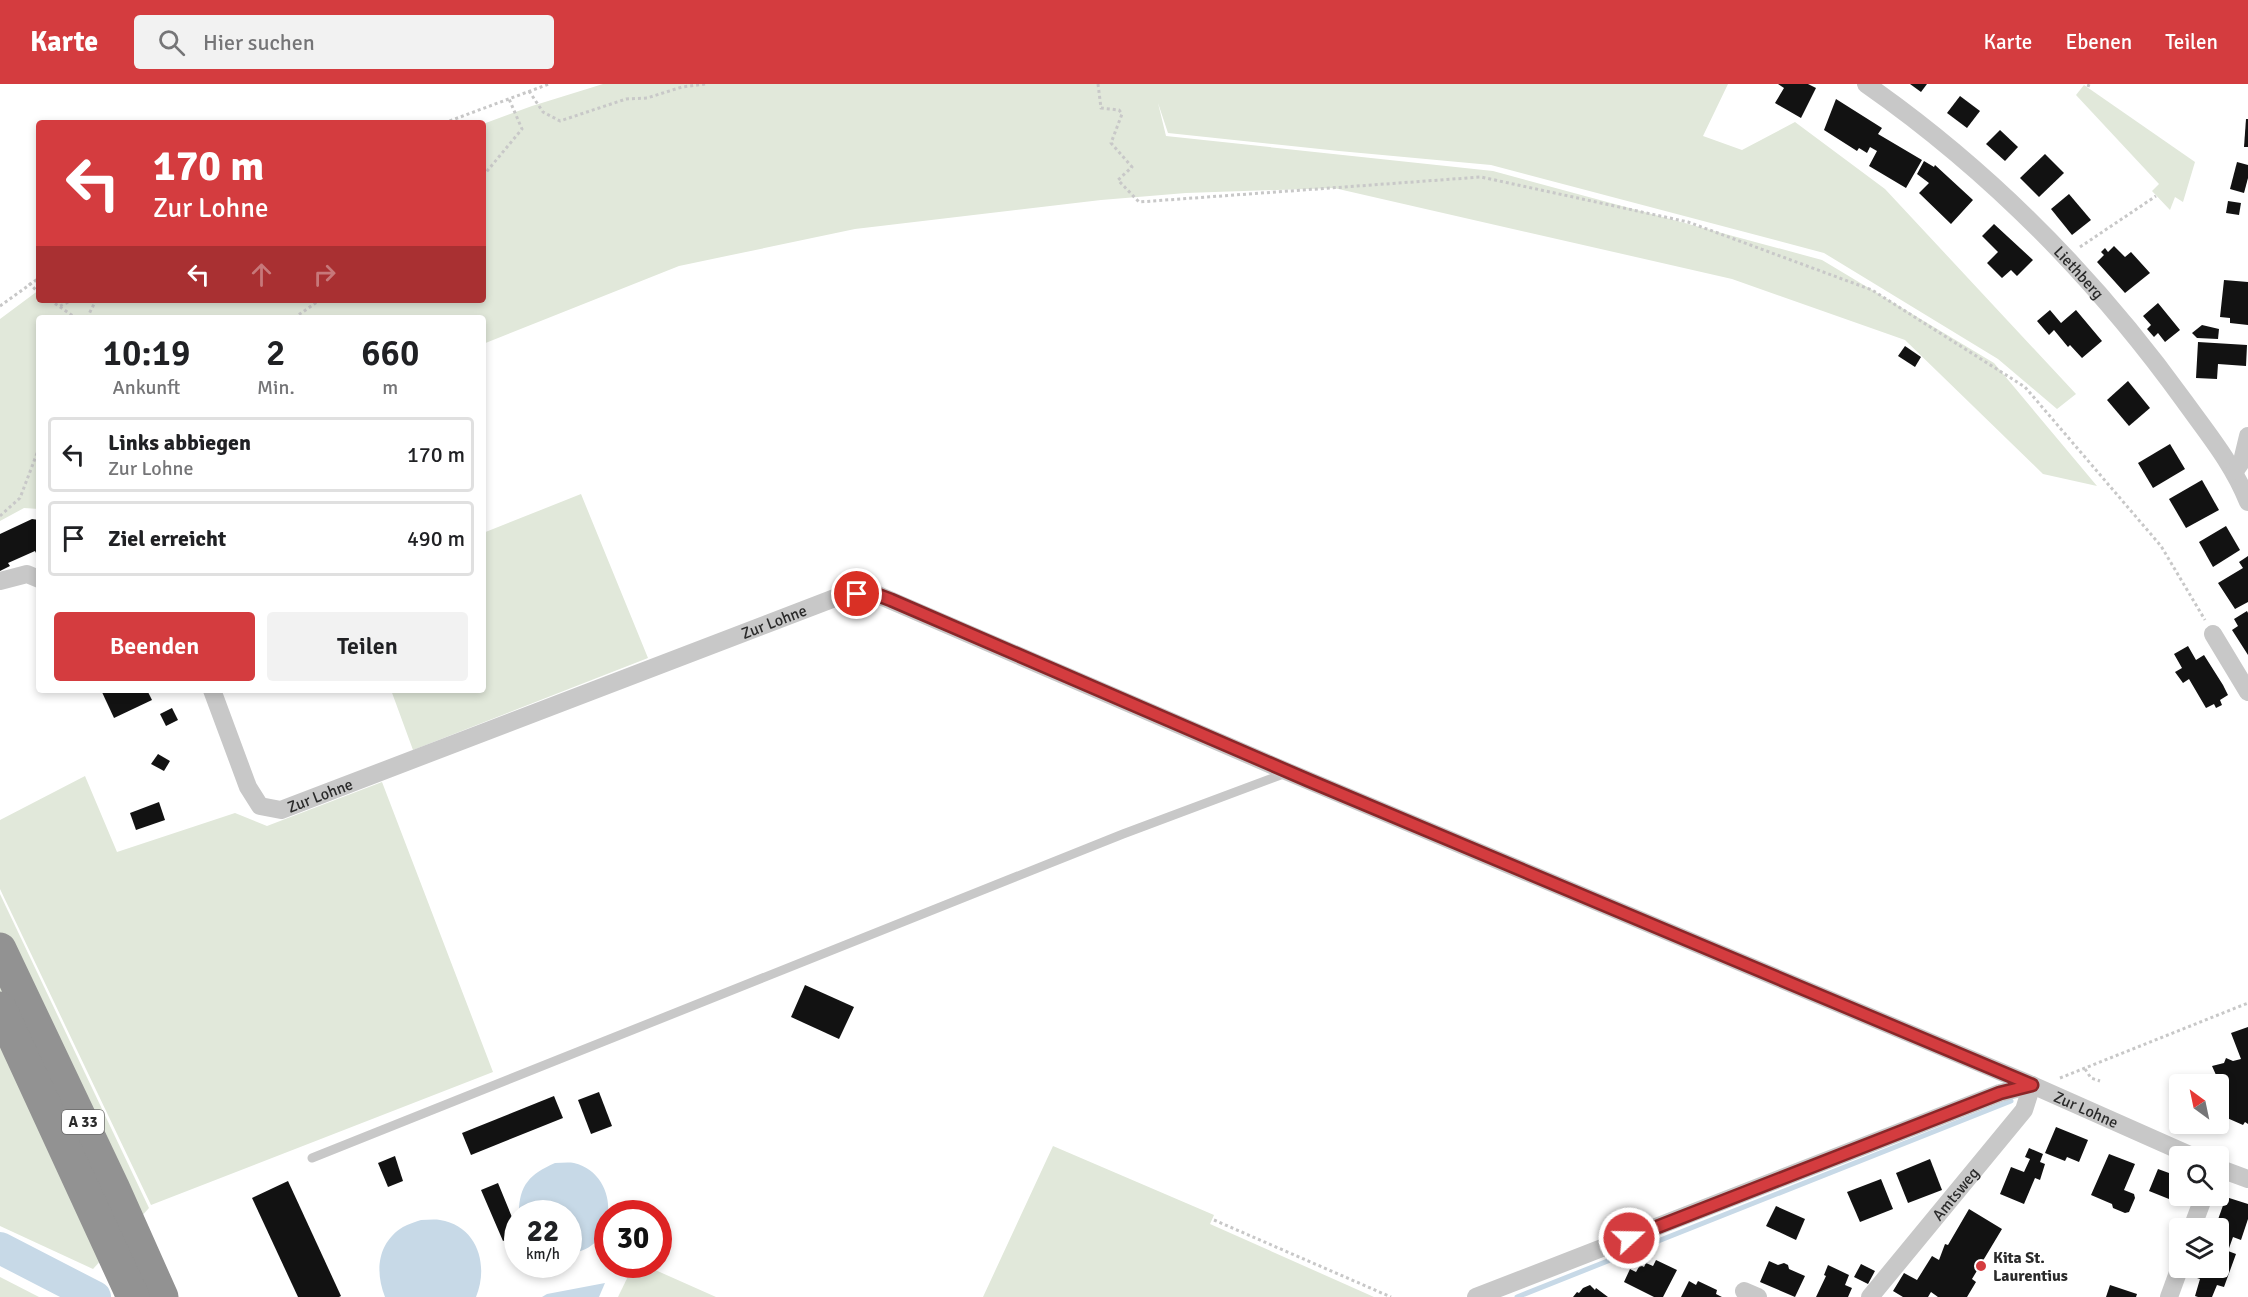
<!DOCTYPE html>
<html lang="de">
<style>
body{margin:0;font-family:Signika,sans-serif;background:#f2f2f2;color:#202124;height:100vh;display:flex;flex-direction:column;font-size:22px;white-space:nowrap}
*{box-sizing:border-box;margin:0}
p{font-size:20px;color:#757577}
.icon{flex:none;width:33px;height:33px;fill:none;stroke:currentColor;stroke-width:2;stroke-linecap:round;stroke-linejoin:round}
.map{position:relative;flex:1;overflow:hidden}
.sheet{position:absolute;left:36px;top:231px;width:450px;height:378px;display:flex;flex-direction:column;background:#fff;border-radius:6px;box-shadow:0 3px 9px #0003}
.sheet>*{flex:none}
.top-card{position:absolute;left:36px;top:36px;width:450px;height:183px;border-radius:6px;box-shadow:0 3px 9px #0003;background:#d43c3f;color:#fff;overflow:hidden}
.needle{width:39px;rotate:327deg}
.controls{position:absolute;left:2169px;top:990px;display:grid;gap:12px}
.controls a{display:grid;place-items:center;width:60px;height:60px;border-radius:6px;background:#fff;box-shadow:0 3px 9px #0003;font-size:30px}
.speed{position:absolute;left:504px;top:1116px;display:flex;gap:12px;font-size:30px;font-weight:700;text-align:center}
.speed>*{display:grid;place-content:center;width:78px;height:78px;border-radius:50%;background:#fff;box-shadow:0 3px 9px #0003;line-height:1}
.speed small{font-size:15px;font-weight:400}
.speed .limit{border:9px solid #d22;background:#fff;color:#111}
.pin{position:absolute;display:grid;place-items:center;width:51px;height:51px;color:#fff;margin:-26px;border:3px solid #fff;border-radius:50%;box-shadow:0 2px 6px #0007}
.me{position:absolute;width:66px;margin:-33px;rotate:69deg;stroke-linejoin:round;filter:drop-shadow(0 0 4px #0008)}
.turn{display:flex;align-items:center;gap:21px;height:126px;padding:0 18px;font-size:27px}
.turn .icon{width:78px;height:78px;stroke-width:2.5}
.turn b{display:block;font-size:42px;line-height:51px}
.lanes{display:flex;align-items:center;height:57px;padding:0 18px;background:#0003;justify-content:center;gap:30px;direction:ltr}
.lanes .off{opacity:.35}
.eta{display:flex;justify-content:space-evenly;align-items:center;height:102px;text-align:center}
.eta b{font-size:36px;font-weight:600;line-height:42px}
.action{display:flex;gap:12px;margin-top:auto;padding:12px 18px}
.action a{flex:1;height:69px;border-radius:6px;background:#d43c3f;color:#fff;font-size:24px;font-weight:600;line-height:69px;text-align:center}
.action a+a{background:#f2f2f2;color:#202124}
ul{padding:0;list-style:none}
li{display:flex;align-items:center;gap:18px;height:75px;margin:0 12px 9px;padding:0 6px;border:3px solid #e0e0e0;border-radius:6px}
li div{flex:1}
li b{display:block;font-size:22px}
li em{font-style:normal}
header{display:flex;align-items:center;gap:36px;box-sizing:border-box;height:84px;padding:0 30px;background:#d43c3f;color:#fff}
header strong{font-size:28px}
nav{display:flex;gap:33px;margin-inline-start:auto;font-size:21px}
.search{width:420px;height:54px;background:#f2f2f2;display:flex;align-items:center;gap:15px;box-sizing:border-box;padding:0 21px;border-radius:6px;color:#757577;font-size:22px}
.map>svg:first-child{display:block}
.green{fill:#e1e8da}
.water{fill:#c7d9e7}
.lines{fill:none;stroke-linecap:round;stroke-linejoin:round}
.stream{stroke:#c7d9e7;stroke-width:5}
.river{stroke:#c7d9e7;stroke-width:32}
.building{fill:#121212}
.path{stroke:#c8c8c8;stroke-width:3;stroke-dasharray:3 3;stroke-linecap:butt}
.service{stroke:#c8c8c8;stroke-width:9}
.minor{stroke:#c8c8c8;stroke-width:18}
.motorway{stroke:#929292;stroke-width:33}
.route-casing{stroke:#8a2729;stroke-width:15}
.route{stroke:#d43c3f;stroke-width:10}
.poi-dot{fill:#d43c3f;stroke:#fff;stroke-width:2}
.labels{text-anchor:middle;stroke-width:6;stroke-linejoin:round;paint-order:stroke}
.shield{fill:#fff;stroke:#6b6b6b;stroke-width:1.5}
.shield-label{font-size:15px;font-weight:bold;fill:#2b2b2b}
.street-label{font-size:16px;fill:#2b2b2b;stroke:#fff}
.poi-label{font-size:16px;font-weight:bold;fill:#2b2b2b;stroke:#fff;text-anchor:start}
</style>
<header>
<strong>Karte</strong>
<div class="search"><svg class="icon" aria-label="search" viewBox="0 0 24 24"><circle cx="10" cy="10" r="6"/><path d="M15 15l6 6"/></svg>Hier suchen</div>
<nav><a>Karte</a><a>Ebenen</a><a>Teilen</a></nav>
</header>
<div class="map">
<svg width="2248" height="1213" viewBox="0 0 2248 1213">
<rect width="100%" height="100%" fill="#fff"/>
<g class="green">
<polygon points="603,0 1728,0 1703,52 1742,66 1795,38 1885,105 2076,310 2057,325 1998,275 1824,169 1491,81 1339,67 1168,49 1158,19 1166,52 1493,87 1822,176 1994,279 2097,402 2043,390 1905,256 1732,195 1334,104 1186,109 1101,116 855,145 679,182 483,260 483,234 39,234 39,425 24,424 0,437 0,235 39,206 39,216 483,216 483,40 532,22"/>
<polygon points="2084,1 2195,78 2183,118 2175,113 2170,126 2152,107 2159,100 2076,11"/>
<polygon points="581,410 648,574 413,666 391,606 483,606 483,449"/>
<polygon points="85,692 117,768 235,729 267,742 382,698 493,988 151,1121 0,805 0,736"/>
<polygon points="0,810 149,1124 93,1185 0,1142"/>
<polygon points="1053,1062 1214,1131 1210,1140 1374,1213 983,1213"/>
<polygon points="634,1180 644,1181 716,1213 618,1213"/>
<polygon points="0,1193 39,1213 0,1213"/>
</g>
<g class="water">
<path d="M555,1079C561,1079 568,1078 574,1079C623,1091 618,1168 569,1169L568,1130L519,1129C519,1101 530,1090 555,1079Z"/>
<path d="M421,1136C427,1136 434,1135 440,1136C478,1142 489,1182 476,1213H385C375,1188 377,1159 403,1143C408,1140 415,1138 421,1136Z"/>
<polygon points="605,1199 599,1213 542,1213 547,1210"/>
</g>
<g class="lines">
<polyline class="stream" points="1517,1213 2011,1017"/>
<polyline class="river" points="0,1164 95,1213"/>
</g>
<g class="building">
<polygon points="1778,0 1808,0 1816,4 1801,34 1775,19 1784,4"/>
<polygon points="1910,0 1927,0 1921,8"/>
<polygon points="1960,12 1980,27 1967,44 1947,29"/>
<polygon points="1836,15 1882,44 1878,50 1922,76 1906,104 1869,82 1877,67 1870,63 1867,69 1859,64 1857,67 1824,46"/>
<polygon points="2246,35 2248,35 2248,63 2244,63"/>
<polygon points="2000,46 2018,63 2005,77 1986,60"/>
<polygon points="2045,70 2064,89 2039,113 2020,94"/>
<polygon points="1924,77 1934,83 1935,81 1973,116 1951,140 1919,109 1929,99 1917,90"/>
<polygon points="2237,78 2248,81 2248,94 2244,109 2230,105"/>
<polygon points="2069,110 2091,136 2072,151 2051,125"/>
<polygon points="2228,117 2241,119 2239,131 2226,129"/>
<polygon points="1994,140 2033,176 2017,192 2011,186 2002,194 1987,179 1998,168 1982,152"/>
<polygon points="2114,162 2125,173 2131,168 2150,189 2125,209 2097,178 2104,171 2101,168 2105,164 2108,168"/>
<polygon points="2224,196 2248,198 2248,241 2230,239 2230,234 2220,233"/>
<polygon points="2158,219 2180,246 2165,258 2158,249 2154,253 2147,245 2151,241 2143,232"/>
<polygon points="2050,226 2061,239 2076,226 2102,257 2082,274 2070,261 2068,263 2054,246 2049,251 2037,237"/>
<polygon points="2202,241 2219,245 2218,255 2197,254 2192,249"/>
<polygon points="2198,258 2247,261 2246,282 2218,280 2217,295 2196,294"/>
<polygon points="1905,262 1921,273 1915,283 1898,272"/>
<polygon points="2128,297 2150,324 2129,342 2107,316"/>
<polygon points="2170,360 2185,385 2153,404 2138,379"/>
<polygon points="2202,396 2219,426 2186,444 2169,415"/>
<polygon points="32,435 39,436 39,475 35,467 8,479 10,482 0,487 0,450"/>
<polygon points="2226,442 2240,466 2213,483 2199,458"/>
<polygon points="2248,472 2248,518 2235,525 2218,499 2243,484 2239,478"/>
<polygon points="2247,527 2248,529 2248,571 2232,546 2238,542 2234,535"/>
<polygon points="2188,562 2196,576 2204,571 2223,601 2228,611 2220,616 2222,621 2216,624 2214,620 2206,624 2189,595 2183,599 2175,588 2182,584 2174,570"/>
<polygon points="101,606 147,606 152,616 114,634"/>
<polygon points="172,624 178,636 166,642 160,630"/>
<polygon points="158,670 170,677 164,687 151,680"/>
<polygon points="159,718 165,736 136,746 130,729"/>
<polygon points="805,901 854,923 839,955 791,933"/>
<polygon points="2248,943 2248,1040 2245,1038 2243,1041 2218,1030 2218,1000 2212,1000 2216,991 2212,982 2224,979 2226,974 2233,977 2241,975 2231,949"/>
<polygon points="599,1008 612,1042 591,1050 578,1016"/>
<polygon points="554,1012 563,1034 471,1071 462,1049"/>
<polygon points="2056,1043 2088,1056 2079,1078 2067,1073 2065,1077 2045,1069"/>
<polygon points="2029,1064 2043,1070 2040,1078 2045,1080 2040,1096 2035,1094 2024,1120 2000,1110 2011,1083 2024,1088 2030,1075 2025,1073"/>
<polygon points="2109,1070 2135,1080 2124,1106 2134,1110 2135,1114 2129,1128 2125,1129 2113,1124 2112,1120 2091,1111"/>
<polygon points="395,1072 403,1097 388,1103 378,1079"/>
<polygon points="1930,1075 1942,1106 1908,1119 1896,1089"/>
<polygon points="2158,1085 2180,1093 2180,1112 2187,1112 2184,1121 2149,1107"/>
<polygon points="1881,1095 1893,1125 1860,1138 1847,1108"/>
<polygon points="288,1097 341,1212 339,1213 298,1213 252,1114"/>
<polygon points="498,1099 516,1143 507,1147 510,1154 503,1157 481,1106"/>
<polygon points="2226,1113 2248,1120 2248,1135 2241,1156 2233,1153 2228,1167 2236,1170 2224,1203 2217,1201 2212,1213 2198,1213 2195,1212 2200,1195 2197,1194 2201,1184 2218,1184 2218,1144 2215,1144"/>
<polygon points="1776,1122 1805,1135 1796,1156 1766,1142"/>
<polygon points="1969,1125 2002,1145 1972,1195 1976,1198 1967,1213 1938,1213 1931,1208 1928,1213 1903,1213 1893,1207 1904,1189 1917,1196 1932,1172 1939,1176 1945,1160 1948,1161"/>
<polygon points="1656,1176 1677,1186 1663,1213 1654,1213 1624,1198 1630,1185 1636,1188 1640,1181 1644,1183 1646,1179 1653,1182"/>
<polygon points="1769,1177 1778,1181 1784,1179 1788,1181 1789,1185 1805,1192 1795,1213 1760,1198"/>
<polygon points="1861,1180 1875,1187 1868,1200 1854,1193"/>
<polygon points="1828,1181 1849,1191 1845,1201 1852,1204 1848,1213 1816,1213 1826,1192 1824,1191"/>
<polygon points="1689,1197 1696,1201 1698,1197 1717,1206 1716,1210 1722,1213 1681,1213"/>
<polygon points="1590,1201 1595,1206 1596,1204 1608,1213 1573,1213 1577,1208 1579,1209 1583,1204"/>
<polygon points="2110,1201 2137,1210 2136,1213 2106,1213"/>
</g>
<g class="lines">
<g class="path">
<polyline points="1098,0 1101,24 1119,26 1122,30 1111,59 1132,83 1118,96 1139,118 1481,93 1688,138 1872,206 2025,303 2161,462 2205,536"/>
<polyline points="2088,3 2089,0"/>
<polyline points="529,7 543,28 560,37 626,15 647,14 682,3 706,0"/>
<polyline points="444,39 549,0"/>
<polyline points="483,92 522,45 509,15"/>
<polyline points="2080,163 2156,112"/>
<polyline points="29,199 39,209"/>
<polyline points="50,216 76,234"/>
<polyline points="0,222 39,194"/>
<polyline points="60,222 73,216"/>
<polyline points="87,234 96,216"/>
<polyline points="294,234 320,216"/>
<polyline points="0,432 20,414 39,364"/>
<polyline points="2085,985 2091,994 2100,997"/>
<polyline points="2060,994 2248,919"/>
<polyline points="1214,1136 1391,1213"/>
</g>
<polyline class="service" points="312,1074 1123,750 1286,689"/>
<g class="minor">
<path id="s1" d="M1866,0C1989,86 2097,196 2185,318C2208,350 2233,380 2248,418"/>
<polyline points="2235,387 2242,377 2248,352"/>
<polyline points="0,497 27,490 39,495"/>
<polyline points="2213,550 2248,608"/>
<path id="s2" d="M212,606L248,703L260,722L281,726L840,512L878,511L1288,688L2032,1001L2192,1072"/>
<polyline points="2218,1084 2248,1095"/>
<polyline points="2192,1144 2204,1112"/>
<polyline points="1744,1207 1758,1213"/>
<polyline points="1476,1213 2000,1009 2032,1001"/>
<path id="s3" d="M1870,1213L2024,1026L2032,1001"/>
<polyline points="2169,1213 2180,1183"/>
</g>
<g class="motorway">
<polyline points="0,865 113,1103 162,1213"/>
<polyline points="0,924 133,1213"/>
</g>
</g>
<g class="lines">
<g class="route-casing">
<polyline id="route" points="857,510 878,511 891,516 1310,697 2032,1001 2000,1009 1629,1154"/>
</g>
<use href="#route" class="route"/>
</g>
<circle class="poi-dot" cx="1981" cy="1182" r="6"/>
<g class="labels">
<rect class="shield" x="62" y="1026" width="42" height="24" rx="4.5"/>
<g class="shield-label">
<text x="83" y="1043">A 33</text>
</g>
<g class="street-label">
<text dy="6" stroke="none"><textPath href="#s1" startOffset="285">Liethberg</textPath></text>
<text dy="6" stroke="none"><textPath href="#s2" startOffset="675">Zur Lohne</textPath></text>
<text dy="6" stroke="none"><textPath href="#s2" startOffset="189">Zur Lohne</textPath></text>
<text dy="6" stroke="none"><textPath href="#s2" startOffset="2097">Zur Lohne</textPath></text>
<text dy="6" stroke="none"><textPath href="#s3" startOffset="134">Amtsweg</textPath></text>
</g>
<g class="poi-label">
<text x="1993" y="1179">Kita St.<tspan x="1993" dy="18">Laurentius</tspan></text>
</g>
</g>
</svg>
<div class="controls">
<a><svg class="needle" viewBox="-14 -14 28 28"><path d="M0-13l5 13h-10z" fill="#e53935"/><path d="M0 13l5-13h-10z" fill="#757577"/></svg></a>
<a><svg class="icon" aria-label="search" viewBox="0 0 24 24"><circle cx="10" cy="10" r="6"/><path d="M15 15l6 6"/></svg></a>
<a><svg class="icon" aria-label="layers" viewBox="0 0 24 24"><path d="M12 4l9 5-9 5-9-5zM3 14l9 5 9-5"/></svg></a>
</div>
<div class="speed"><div>22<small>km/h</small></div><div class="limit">30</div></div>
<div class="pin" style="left:857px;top:510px;background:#d93025"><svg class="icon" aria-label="arrive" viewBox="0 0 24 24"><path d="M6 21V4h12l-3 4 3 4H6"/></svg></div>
<svg class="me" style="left:1629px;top:1154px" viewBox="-20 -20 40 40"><circle r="17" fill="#d43c3f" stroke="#fff" stroke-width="3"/><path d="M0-11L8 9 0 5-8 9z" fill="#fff"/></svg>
<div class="top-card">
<div class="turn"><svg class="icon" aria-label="left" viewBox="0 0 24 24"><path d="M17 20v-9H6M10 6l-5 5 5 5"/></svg><div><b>170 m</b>Zur Lohne</div></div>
<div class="lanes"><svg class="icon" aria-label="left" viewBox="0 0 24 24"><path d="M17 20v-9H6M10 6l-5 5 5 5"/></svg><svg class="icon off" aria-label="ahead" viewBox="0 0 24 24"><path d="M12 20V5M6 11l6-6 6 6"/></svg><svg class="icon off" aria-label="right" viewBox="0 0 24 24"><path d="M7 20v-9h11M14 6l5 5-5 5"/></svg></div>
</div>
<section class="sheet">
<div class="eta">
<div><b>10:19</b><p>Ankunft</p></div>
<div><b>2</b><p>Min.</p></div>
<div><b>660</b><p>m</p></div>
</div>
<ul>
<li><svg class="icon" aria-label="left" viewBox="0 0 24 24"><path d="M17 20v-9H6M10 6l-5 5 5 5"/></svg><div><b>Links abbiegen</b><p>Zur Lohne</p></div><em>170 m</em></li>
<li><svg class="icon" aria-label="arrive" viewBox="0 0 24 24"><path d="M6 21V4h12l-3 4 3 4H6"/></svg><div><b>Ziel erreicht</b></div><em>490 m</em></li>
</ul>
<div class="action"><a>Beenden</a><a>Teilen</a></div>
</section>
</div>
